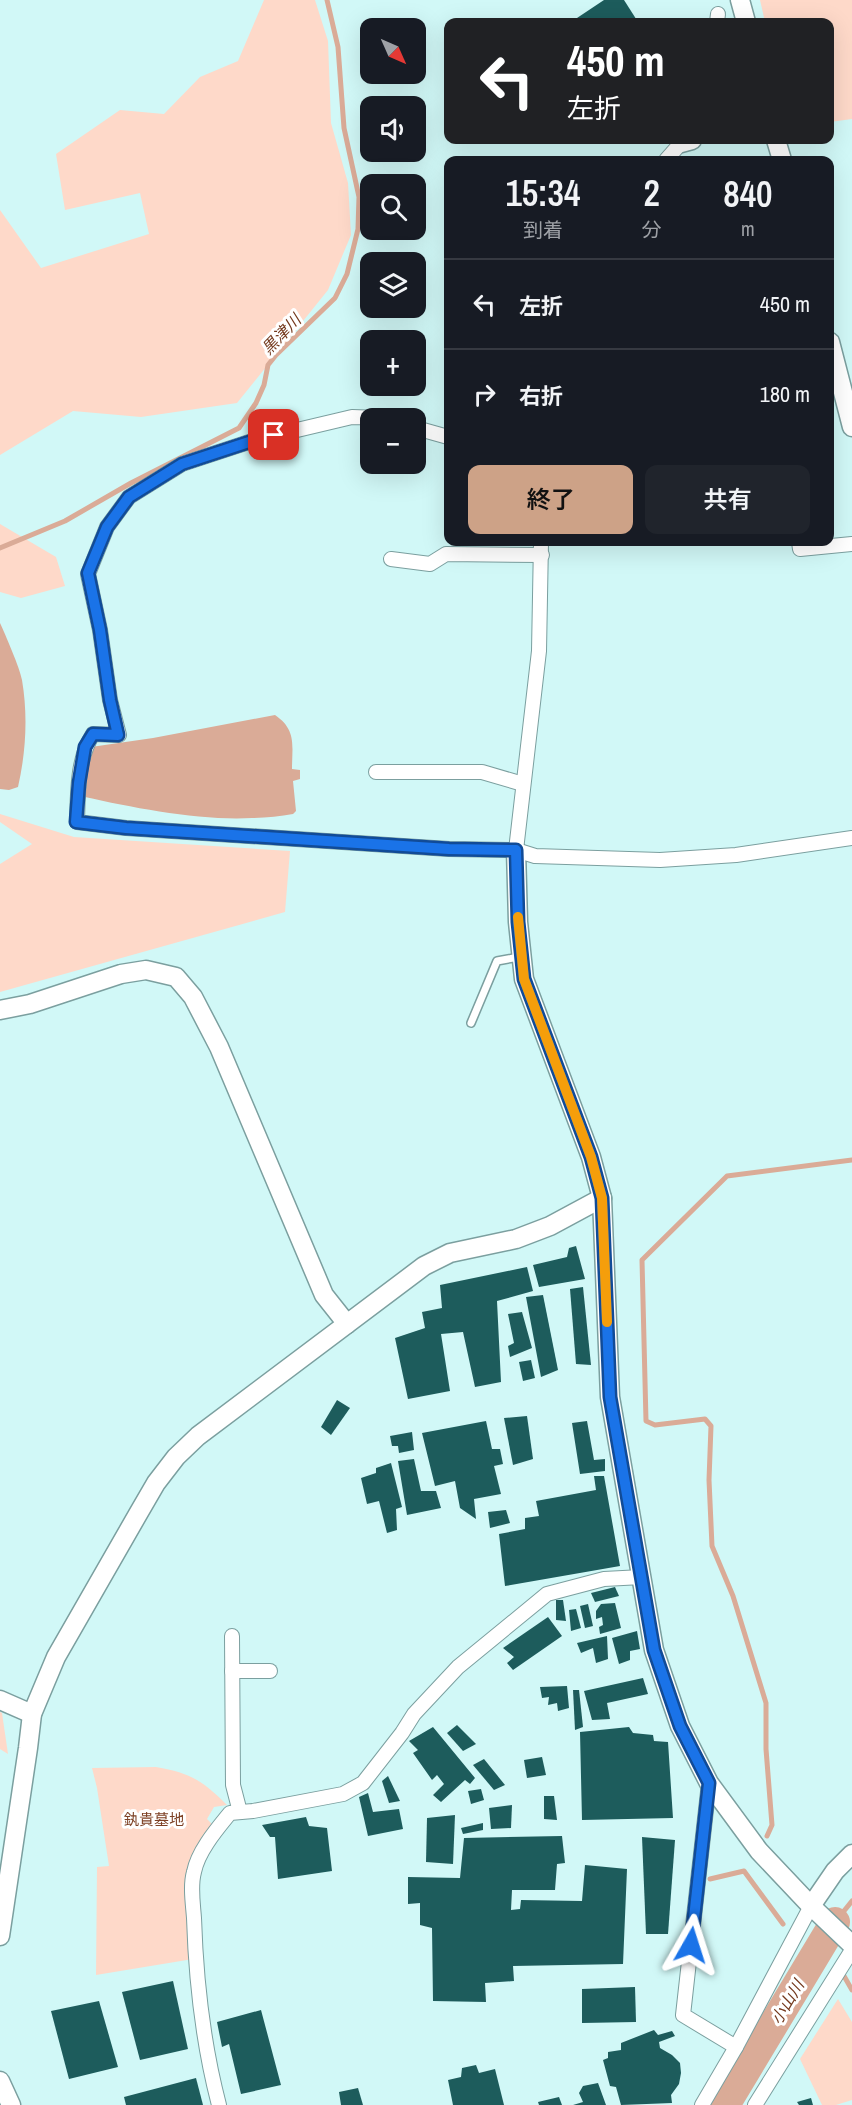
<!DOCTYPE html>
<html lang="ja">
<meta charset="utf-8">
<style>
body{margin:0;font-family:"Archivo Narrow","Noto Sans JP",sans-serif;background:#20242c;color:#f1f3f6;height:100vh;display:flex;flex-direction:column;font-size:22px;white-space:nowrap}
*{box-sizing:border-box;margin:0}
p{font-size:20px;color:#9ea1a6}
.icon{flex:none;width:33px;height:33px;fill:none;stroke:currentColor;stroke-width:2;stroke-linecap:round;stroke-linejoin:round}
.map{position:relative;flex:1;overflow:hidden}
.panel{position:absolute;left:444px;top:156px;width:390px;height:390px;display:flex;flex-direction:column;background:#171b24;border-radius:12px;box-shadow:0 6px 24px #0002}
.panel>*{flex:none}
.hud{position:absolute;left:444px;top:18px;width:390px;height:126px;border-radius:12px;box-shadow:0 6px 24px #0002;background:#202124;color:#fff;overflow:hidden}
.needle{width:39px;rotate:135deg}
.buttons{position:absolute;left:360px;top:18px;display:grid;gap:12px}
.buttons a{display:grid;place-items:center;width:66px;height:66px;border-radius:12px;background:#171b24;box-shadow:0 6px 24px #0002;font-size:30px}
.pin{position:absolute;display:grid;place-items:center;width:51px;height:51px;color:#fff;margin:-26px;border-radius:12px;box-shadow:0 3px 9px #0006}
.me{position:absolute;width:66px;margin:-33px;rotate:6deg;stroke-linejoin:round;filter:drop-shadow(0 0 4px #0008)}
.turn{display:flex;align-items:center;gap:21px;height:126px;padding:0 24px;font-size:27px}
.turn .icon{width:78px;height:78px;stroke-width:2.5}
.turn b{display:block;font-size:42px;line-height:51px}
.eta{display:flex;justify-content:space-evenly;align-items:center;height:102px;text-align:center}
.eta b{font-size:36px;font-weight:600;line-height:42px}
.cta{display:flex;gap:12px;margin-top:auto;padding:12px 24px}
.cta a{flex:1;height:69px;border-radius:12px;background:#cda287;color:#111;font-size:24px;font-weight:600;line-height:69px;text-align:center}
.cta a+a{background:#20242c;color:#f1f3f6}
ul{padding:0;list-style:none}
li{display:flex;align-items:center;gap:18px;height:90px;padding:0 24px;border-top:2px solid #363941}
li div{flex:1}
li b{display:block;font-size:22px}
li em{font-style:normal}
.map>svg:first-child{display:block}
.green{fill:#fed9c9}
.water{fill:#daab97}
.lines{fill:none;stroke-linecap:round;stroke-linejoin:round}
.stream{stroke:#daab97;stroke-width:5}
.river{stroke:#daab97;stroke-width:30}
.building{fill:#1d5c5c}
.service-casing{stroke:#7b9f9f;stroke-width:10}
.minor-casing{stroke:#7b9f9f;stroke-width:16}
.tertiary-casing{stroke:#7b9f9f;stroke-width:21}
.service{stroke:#fff;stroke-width:7}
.minor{stroke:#fff;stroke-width:14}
.tertiary{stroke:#fff;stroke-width:18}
.route-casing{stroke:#114b97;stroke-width:15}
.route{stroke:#1a73e8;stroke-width:10}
.slow{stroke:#f59e0b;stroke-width:10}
.labels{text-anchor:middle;stroke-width:6;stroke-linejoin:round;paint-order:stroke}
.park-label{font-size:15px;fill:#7d4125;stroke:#fff}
.water-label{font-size:16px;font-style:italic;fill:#74391d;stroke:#fff}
</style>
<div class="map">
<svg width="852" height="2105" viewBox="0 0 852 2105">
<rect width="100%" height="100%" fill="#d1f8f7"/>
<g class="green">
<polygon points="264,0 315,0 328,41 331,123 348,183 351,235 328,290 237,403 141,417 73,411 0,455 0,210 41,268 149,234 140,193 65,210 56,154 120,110 164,114 200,77 238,61"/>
<polygon points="760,0 852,0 852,119 830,122 830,22 765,22"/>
<polygon points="0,524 56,557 65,586 21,598 0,592"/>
<polygon points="0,814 74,837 290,851 285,912 0,992 0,864 32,844 0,822"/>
<polygon points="0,1712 2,1713 8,1754 0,1749"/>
<path d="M156,1767C190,1773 202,1780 227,1805L214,1807L207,1819L212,1824V1832L191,1868L193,1959L96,1975L97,1867L109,1866L97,1788L92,1768Z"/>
<polygon points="838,1999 852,2022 852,2100 836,2105 822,2105 800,2059"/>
</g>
<g class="water">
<path d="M0,623C5,634 20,668 22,680C28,715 26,752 18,787L9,790L0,789Z"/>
<path d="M275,715C297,730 292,746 292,769L300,770V779L293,781L296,811L293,814C280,816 266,818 252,818C202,821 134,808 85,797V761L91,747L153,738Z"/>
</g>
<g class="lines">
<g class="stream">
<polyline points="0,548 65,521 131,483 239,428 256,403 264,385 268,365 276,355 335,298 347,274 358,229 359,197 344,128 338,47 327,0"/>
<polyline points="767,1836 772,1825 766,1749 766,1703 733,1596 712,1546 709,1480 711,1426 705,1419 655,1425 646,1421 642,1260 727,1176 852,1160"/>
<polyline points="710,1879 744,1871 783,1924"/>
<polyline points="835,1922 852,1901"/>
<polyline points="844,1976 852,1990"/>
</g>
<polyline class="river" points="725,2105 835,1922"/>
</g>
<g class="building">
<polygon points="604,0 624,0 638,22 571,22"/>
<polygon points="576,1246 585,1279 539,1287 533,1265 567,1257 569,1248"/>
<polygon points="527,1267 533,1291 497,1301 501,1382 475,1387 463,1332 441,1334 450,1391 408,1399 395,1338 425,1328 422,1312 442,1308 440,1285"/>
<polygon points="583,1287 591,1365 576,1364 570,1289"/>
<polygon points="543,1295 558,1370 541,1377 526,1297"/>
<polygon points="522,1312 532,1348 510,1357 508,1346 514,1343 508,1314"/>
<polygon points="531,1360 535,1378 523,1381 519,1362"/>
<polygon points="337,1400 350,1408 331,1435 321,1427"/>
<polygon points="527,1416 533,1459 513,1465 504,1418"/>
<polygon points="486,1421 492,1449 500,1449 503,1464 494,1466 501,1494 474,1499 476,1519 460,1508 455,1481 435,1486 422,1433"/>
<polygon points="587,1421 594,1460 605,1459 605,1471 580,1474 572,1423"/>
<polygon points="412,1432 414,1450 399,1453 398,1446 392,1446 390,1436"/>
<polygon points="414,1459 421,1491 436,1491 441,1508 407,1515 398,1461"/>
<polygon points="391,1463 402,1507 396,1509 397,1530 387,1533 379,1501 367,1504 361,1478 376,1473 376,1468"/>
<polygon points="594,1476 604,1476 620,1566 505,1586 499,1534 525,1529 525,1518 539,1516 536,1501 596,1490"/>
<polygon points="506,1510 510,1523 490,1528 488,1512"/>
<polygon points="615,1587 619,1596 595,1602 591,1593"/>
<polygon points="556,1600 563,1600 566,1621 556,1620"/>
<polygon points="615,1603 621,1628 600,1634 599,1627 603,1625 602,1617 596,1619 596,1611 601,1604"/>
<polygon points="588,1604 593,1626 585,1628 580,1606"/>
<polygon points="576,1609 581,1628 571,1631 569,1610"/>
<polygon points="548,1617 562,1636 513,1670 507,1663 514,1657 503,1648"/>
<polygon points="637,1631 640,1649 630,1651 630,1660 619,1664 612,1638"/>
<polygon points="607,1636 608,1659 596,1663 593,1648 581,1653 577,1643"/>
<polygon points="643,1678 648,1694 607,1703 610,1719 592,1720 584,1691"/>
<polygon points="567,1686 569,1708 558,1711 557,1703 548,1705 549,1697 542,1698 540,1687"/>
<polygon points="573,1690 579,1690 583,1727 575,1730"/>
<polygon points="457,1725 476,1744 463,1751 447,1733"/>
<polygon points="433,1727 475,1778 470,1784 465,1780 441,1802 433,1795 444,1784 437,1775 432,1780 413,1753 418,1750 409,1741"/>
<polygon points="629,1727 633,1733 653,1735 654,1741 668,1742 673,1818 582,1820 580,1732"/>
<polygon points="542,1757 546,1775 527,1778 524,1760"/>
<polygon points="484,1759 505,1785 494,1790 473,1765"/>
<polygon points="388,1776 400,1801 389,1803 382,1781"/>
<polygon points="481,1789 484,1800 471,1804 468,1791"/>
<polygon points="368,1793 373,1812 399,1809 403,1829 368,1836 359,1797"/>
<polygon points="544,1796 554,1796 557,1820 544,1819"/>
<polygon points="512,1805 511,1828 491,1829 489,1808"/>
<polygon points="455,1815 453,1864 426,1862 427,1818"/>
<polygon points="306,1817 309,1826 327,1828 332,1871 278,1879 275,1837 270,1837 262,1825"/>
<polygon points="483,1823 483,1830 463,1834 461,1828"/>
<polygon points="562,1836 565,1863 557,1864 555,1890 512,1890 511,1910 520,1909 521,1900 582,1901 585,1865 627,1869 623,1964 513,1966 514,1981 485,1983 486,2002 433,2001 432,1928 420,1925 420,1903 408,1904 408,1877 460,1878 464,1838"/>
<polygon points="642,1837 675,1840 668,1934 646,1934"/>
<polygon points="173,1981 188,2049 140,2060 122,1992"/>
<polygon points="635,1987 636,2022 582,2023 582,1989"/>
<polygon points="99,2001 118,2067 69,2079 51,2011"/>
<polygon points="261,2010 281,2085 241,2094 229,2044 222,2047 217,2022"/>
<polygon points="654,2030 658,2035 672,2031 675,2036 659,2042 660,2048 672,2055 680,2063 681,2073 679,2084 671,2095 672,2103 621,2105 616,2087 610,2086 603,2060 608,2058 608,2052 621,2050 621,2043"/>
<polygon points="476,2065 479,2073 495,2069 504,2105 453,2105 448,2080 461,2077 462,2068"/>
<polygon points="196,2078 203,2105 126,2105 124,2097"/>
<polygon points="598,2083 606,2105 573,2105 583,2102 579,2093 583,2086"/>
<polygon points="358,2088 363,2105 341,2105 339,2092"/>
<polygon points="559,2097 562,2105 539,2105 538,2102"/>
<polygon points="811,2098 813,2105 799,2105 797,2102"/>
</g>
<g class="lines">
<g class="service-casing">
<polyline id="service" points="471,1023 497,961 519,957"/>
</g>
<g class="minor-casing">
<g id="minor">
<polyline points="717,22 718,14"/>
<polyline points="666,160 681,143 682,140"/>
<path d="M381,418L352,417L255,440L182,464L129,497L107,527L88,574L100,630L110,700L119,735L93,734C77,759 78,793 77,822L126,828L449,849L516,850L535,856L660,860L736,855L852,838"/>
<polyline points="416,428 448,437"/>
<polyline points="799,542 800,549 852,544"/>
<polyline points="391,559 430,564 446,554 542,555"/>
<polyline points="376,772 482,772 523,784"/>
<polyline points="516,850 539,651 541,542"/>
<polyline points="232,1636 233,1785 240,1812"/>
<polyline points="232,1671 270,1671"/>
<polyline points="709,1783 683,2015 736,2047"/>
<path d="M219,2105C203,2044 196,1981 194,1918C193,1904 190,1886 194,1872C198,1851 217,1829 230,1813L253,1811L343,1794L363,1783L402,1733L414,1714L458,1667L547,1594L604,1579L642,1577"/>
<polyline points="702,2105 736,2047 811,1906"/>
<polyline points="755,2105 852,1950"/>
</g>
</g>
<g class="tertiary-casing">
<g id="tertiary">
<polyline points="740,0 746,22"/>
<polyline points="776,140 782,160"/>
<polyline points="681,143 692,140"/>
<polyline points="830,342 852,427"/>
<polyline points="516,850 518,922 524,979 591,1157 602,1198 610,1397 654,1650 680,1726 709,1783 759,1851 811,1906 852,1945"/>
<polyline points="0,1010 30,1004 121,974 146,970 176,977 193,997 219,1047 324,1295 347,1324"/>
<polyline points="0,1700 32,1714"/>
<polyline points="811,1906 835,1871 852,1854"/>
<polyline points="0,1936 28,1748 32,1714 56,1657 138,1514 156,1483 176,1457 198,1436 424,1266 450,1253 516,1239 550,1226 602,1198"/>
<polyline points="0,2081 11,2105"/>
</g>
</g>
<use href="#service" class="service"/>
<use href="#minor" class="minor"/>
<use href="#tertiary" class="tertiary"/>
</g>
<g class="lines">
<g class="route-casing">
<polyline id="route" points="274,435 255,440 182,464 129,497 107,527 88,573 100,630 110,700 118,735 93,734 85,747 79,783 76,822 126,828 449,849 516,850 518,922 524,979 591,1157 602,1198 610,1397 654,1650 680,1726 709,1783 691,1945"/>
</g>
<use href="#route" class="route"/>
<polyline class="slow" points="518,917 524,979 591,1157 602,1198 607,1322"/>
</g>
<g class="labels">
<g class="park-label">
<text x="154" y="1825">釻貴墓地</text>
</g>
<g class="water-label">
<text transform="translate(281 334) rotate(-46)" y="6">黒津川</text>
<text transform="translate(787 2002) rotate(-59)" y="6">小山川</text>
</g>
</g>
</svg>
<div class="buttons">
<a><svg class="needle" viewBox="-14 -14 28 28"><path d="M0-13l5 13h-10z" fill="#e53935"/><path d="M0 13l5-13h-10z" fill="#9ea1a6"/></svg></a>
<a><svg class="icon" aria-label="sound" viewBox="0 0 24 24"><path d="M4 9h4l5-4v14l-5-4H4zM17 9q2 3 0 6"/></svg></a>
<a><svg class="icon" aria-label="search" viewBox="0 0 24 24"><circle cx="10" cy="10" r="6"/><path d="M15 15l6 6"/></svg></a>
<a><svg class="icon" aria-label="layers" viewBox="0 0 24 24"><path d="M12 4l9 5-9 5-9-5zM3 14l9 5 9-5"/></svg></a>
<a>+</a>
<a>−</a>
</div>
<div class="pin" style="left:274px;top:435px;background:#d93025"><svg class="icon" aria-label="arrive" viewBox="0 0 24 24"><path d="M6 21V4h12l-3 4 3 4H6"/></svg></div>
<svg class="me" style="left:691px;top:1945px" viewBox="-20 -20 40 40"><path d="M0-17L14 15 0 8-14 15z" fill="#1a73e8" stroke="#fff" stroke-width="4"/></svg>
<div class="hud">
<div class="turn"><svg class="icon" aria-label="left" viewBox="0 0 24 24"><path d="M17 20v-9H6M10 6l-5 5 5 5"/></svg><div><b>450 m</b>左折</div></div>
</div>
<section class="panel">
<div class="eta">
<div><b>15:34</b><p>到着</p></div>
<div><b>2</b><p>分</p></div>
<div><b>840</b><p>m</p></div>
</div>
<ul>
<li><svg class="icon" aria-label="left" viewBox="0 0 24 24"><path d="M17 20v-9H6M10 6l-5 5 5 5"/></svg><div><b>左折</b></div><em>450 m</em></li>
<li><svg class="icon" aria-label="right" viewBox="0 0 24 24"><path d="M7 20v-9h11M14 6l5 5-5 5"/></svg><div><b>右折</b></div><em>180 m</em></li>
</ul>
<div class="cta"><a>終了</a><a>共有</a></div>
</section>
</div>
